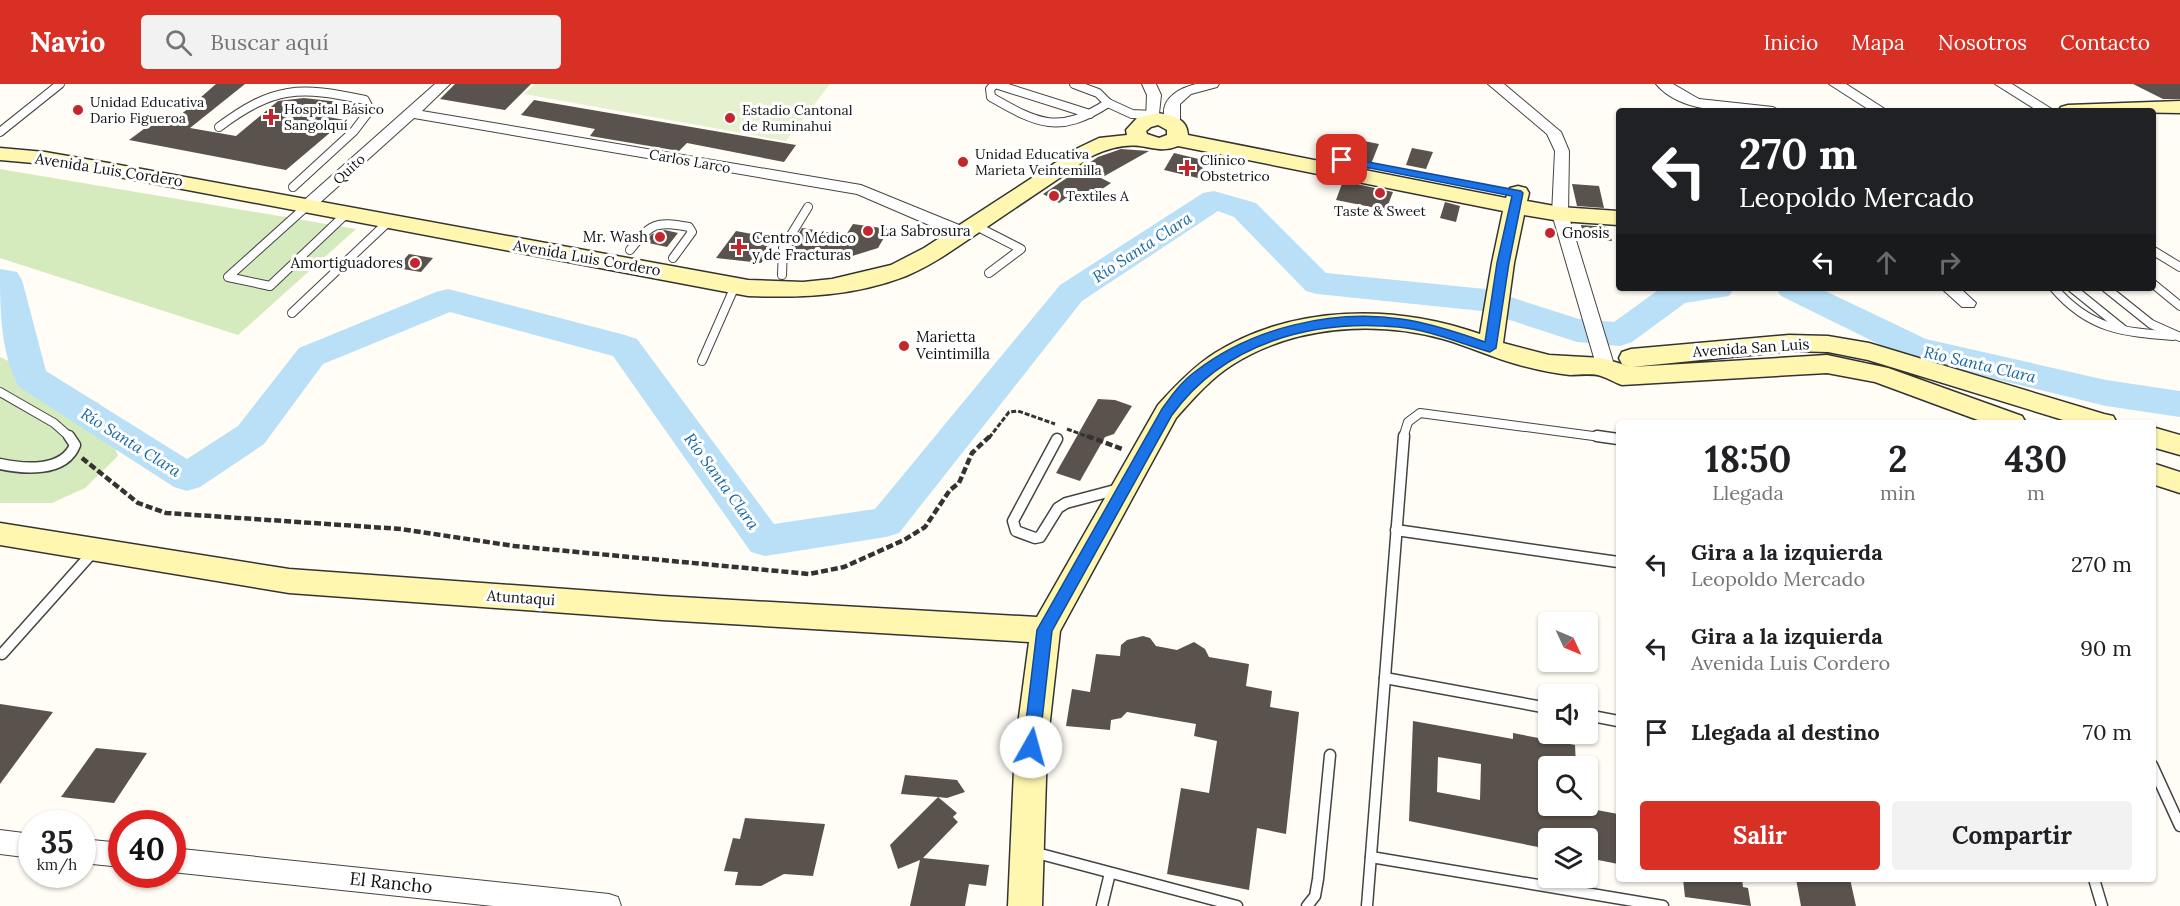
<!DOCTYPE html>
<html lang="es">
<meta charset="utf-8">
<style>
body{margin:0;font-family:Lora,serif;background:#f2f2f2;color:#202124;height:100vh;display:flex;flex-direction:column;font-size:22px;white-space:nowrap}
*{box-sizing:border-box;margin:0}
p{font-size:20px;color:#757577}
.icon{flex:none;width:33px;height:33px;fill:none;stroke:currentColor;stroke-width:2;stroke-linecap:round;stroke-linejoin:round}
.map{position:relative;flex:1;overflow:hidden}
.sheet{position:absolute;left:1616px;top:336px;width:540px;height:462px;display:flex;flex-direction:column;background:#fff;border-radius:6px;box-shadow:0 2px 4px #0004}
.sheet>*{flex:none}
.guide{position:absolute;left:1616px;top:24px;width:540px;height:183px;border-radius:6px;box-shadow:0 2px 4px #0004;background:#202124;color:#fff;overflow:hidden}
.needle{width:39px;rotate:134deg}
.buttons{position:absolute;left:1538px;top:528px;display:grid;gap:12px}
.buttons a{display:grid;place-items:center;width:60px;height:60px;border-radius:6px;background:#fff;box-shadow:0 2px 4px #0004;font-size:30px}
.speed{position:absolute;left:18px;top:726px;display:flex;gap:12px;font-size:30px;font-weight:700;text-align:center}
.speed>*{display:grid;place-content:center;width:78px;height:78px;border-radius:50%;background:#fff;box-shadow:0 2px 4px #0004;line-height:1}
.speed small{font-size:15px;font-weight:400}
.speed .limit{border:9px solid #d22;background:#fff;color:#111}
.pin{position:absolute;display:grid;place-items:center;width:51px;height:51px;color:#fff;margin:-26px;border-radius:12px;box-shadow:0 3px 9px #0006}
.me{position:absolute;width:66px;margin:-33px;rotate:7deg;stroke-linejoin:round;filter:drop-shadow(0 0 4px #0008)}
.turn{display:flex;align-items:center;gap:21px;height:126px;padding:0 24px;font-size:27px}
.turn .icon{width:78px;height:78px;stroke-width:2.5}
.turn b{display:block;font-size:42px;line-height:51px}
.lanes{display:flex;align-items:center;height:57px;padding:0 24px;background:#0003;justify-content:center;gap:30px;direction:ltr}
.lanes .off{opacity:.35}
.eta{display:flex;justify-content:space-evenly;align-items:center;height:102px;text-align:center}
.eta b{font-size:36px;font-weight:700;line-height:42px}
.action{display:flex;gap:12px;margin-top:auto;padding:12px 24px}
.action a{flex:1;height:69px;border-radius:6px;background:#d93025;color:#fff;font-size:24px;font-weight:700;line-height:69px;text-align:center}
.action a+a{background:#f2f2f2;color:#202124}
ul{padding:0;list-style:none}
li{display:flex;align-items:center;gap:18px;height:84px;padding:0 24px}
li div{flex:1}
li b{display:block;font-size:22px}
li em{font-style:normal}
header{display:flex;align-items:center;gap:36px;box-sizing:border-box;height:84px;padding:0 30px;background:#d93025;color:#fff}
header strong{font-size:28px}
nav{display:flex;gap:33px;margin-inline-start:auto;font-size:21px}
.search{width:420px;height:54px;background:#f2f2f2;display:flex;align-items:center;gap:15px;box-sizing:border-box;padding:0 21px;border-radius:6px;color:#757577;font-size:22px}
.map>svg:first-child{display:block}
.green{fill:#d5ebbd}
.pitch{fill:#e6f2cf}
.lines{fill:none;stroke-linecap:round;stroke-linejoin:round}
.river{fill:#b9e0f7;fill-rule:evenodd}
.building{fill:#5a524d;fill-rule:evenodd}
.lane-far1-casing{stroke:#444;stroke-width:10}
.lane-casing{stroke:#444;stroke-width:13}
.street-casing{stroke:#444;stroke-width:2}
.secondary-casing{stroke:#333;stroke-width:3}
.path-far1{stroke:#333;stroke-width:3;stroke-dasharray:5 2;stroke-linecap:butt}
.path{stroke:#333;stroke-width:4.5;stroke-dasharray:7 3;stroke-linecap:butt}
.lane-far1{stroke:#fff;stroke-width:8}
.lane{stroke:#fff;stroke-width:10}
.street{fill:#fff;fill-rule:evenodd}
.secondary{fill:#fff6b0;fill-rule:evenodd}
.route{fill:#1a73e8;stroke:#114b97;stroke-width:1.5}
.poi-dot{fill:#c4262e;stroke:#fff;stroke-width:2}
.labels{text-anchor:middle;stroke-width:6;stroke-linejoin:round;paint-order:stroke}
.far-poi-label{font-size:14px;fill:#111;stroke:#fff;text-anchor:start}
.far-street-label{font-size:14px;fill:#111;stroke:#fff}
.street-label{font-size:15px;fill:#111;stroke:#fff}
.poi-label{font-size:15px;fill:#111;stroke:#fff;text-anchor:start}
.water-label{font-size:16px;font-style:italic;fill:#1768a6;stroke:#fff}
.near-street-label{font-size:18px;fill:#111;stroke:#fff}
</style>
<header>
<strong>Navio</strong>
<div class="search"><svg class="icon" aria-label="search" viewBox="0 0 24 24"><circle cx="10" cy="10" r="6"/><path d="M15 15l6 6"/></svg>Buscar aquí</div>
<nav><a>Inicio</a><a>Mapa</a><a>Nosotros</a><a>Contacto</a></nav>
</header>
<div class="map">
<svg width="2180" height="822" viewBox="0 0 2180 822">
<rect width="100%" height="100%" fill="#fffdf5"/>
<g class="green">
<polygon points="0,85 356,145 238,251 0,174"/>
<polygon points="0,273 99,319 118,372 85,404 52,419 0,419"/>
</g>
<polygon class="pitch" points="535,0 830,0 786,57 524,10"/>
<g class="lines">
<g class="river">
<path d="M1214,107L1256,119L1326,189L1485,205L1579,235L1614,238L1661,204H1734L1729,212L1685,219L1632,258L1620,262L1577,258L1482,227L1317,210L1306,207L1234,133L1218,127L1082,217L899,449L886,453L765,472L751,468L613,272L450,228L323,280L264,360L200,403L187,407L174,403L19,303C0,269 0,223 0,185L17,188L22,196L46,287L187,375L238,342L299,264L436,208L448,205L625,251L637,255L774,440L875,425L1060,201L1203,109Z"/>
<polygon points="1776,204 1819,204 1926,255 2106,296 2180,307 2180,333 2106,322 1905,273 1781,212"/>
</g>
</g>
<g class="building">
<polygon points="216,0 245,0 190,44 236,52 278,17 304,14 339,18 322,32 345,36 286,86 129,56 160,33 177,34"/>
<polygon points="455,0 531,0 505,26 440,15"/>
<polygon points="2133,0 2180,0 2180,15 2163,15"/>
<polygon points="534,16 796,61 784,78 687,59 679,67 590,52 595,45 521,31"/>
<polygon points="1339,52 1379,60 1369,85 1349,81 1353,71 1333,67"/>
<polygon points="1412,64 1433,68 1426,85 1406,81"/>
<polygon points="1121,65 1149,67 1101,94 1111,99 1086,116 1080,113 1072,118 1066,114 1059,119 1043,110 1098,73"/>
<polygon points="1174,69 1207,77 1198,94 1164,86"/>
<polygon points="1343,97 1393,108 1386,126 1336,116"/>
<polygon points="1572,100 1599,102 1604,124 1577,122"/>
<polygon points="1445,118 1460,122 1456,138 1440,134"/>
<polygon points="853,140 889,145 878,164 833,178 789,172 789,166 802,144 846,151"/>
<polygon points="1581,141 1608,143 1612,157 1584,155"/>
<polygon points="665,146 678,149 667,163 644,158 652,150"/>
<polygon points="736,147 779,155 761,179 716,174"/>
<polygon points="409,170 433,174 421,188 396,184"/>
<polygon points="1098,315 1115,316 1132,322 1114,350 1105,353 1080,397 1056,389"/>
<polygon points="1143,552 1150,554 1156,562 1177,566 1194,558 1205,565 1209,573 1249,580 1246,602 1272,607 1270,623 1299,628 1286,750 1257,744 1249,806 1167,790 1181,704 1209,709 1217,657 1194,652 1196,640 1127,628 1121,634 1111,636 1110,646 1066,642 1072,605 1090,608 1096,570 1120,572 1121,561 1127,556"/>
<polygon points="0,620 53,628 0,700"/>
<path d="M1413,637L1513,655V649L1575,661L1576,682H1548V722L1586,728V724L1618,730V780L1588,774L1587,754H1548V765L1409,737ZM1438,673L1481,680L1480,716L1437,708Z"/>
<polygon points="96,664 147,669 114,719 61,713"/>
<polygon points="905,691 957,696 965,708 947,714 938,713 957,729 953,733 958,738 923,774 989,781 986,802 969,800 965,822 910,822 920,776 898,785 890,761 938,713 901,710"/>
<polygon points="745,734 825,740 813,792 784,790 761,802 735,801 738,788 724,787 733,754 740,755"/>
<polygon points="1683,795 1742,795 1743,803 1748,804 1751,822 1685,813"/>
<polygon points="1796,795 1850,795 1856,822 1801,822"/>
</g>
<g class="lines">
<g class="lane-far1-casing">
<g id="lane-far1">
<path d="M995,0L990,5L991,13C1038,40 1059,51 1108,19"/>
<polyline points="995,0 1090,30"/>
<polyline points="1074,0 1098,9 1108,19 1132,30 1153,31"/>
<path d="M219,43C274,2 299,2 365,16L370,26L354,47L293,103"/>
<polyline points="0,48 60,0"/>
<polyline points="308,121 228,193 270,202 347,129"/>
<polyline points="974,141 1021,165 989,189"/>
<path d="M630,166C651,139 655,137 689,143L692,148L673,174"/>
<polyline points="2152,166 2180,183"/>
<polyline points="782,191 783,164 808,123"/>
<polyline points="2152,199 2180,222"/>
<path d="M2054,204C2089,245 2122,248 2173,252"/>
<polyline points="2072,204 2124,246"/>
<polyline points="2106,204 2151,240 2180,253"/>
<polyline points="292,229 388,138"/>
<polyline points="702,277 735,202"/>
<polyline points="0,308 54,339 71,354"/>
<polyline points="1403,354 1408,338 1420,329 1608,354"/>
</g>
</g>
<g class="lane-casing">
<g id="lane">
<polyline points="1597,352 1618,355"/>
<polyline points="1057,355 1013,437 1016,447 1035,454 1040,453 1058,424 1066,419 1119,405"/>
<path d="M0,380C23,385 64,389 75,361L69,352"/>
<polyline points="1396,446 1618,478"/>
<polyline points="2,570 94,467"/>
<polyline points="1385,594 1548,624"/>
<polyline points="1587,631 1618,637"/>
<polyline points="2152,681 2180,742"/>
<polyline points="1033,768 1237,822"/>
<polyline points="1371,773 1663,822"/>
<polyline points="2094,795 2102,822"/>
<polyline points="1102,822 1110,789"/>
<polyline points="1307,822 1315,812 1318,795 1330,671"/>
<polyline points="1367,822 1404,352"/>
</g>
</g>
<g class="street-casing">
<g id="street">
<polygon points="435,0 450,0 422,27 861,101 969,145 971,149 963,154 957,153 857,110 414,34 314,124 302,124 300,121 302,118"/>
<polygon points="1142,0 1156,0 1161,11 1158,39 1153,40 1146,36 1147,11"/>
<path d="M1196,0H1219L1217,3L1191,10L1180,20V39L1178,42H1168C1155,18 1176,5 1196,0Z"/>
<polygon points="1488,0 1504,0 1561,48 1569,67 1568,130 1615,284 1612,288 1606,290 1600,288 1597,284 1552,130 1555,67 1547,50"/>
<path d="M1656,0H1673L1699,15L1773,23L1780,27C1742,27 1684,33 1656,0Z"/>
<polygon points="1829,0 1846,0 1888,27 1871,27"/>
<polygon points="1995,0 2012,0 2055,27 2038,27"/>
<polygon points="1941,204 1960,204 1976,219 1974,223 1962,223"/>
<polygon points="0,746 32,750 32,774 0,770"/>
<polygon points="82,755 122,759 122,783 82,779"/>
<polygon points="172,764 609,810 618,813 621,822 493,822 172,788"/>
</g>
</g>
<g class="secondary-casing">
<g id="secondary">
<polygon points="2180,17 2180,29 2058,27 2061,23 2068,21"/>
<path d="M1158,29C1173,32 1187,34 1188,51L1506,114L1510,104L1518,102L1526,104L1529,109L1527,117L1560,123L1618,127V141L1560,137L1524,131L1514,179L1503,259L1549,271L1602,274L1631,283L1622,280L1619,274L1622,268L1631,265L1789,251L1828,252L1869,259L2104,330L2113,332L2117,339H2073L1868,276L1828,268L1789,267L1632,283L1827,271L1888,284L2022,332L2026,339H1986L1875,298L1827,289L1622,301C1615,299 1608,294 1601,292C1592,289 1580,291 1570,291C1552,289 1533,285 1516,280C1491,273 1468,262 1443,255C1374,236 1293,242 1232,281C1210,295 1193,315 1176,334L1060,547L1047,663L1042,822H1008L1015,663L1029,558L662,536L289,509L0,461V439L289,485L662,512L1037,533L1158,321C1175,302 1193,283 1215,269C1294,220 1395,220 1480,250L1492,179L1503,127L1178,62C1163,68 1154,64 1140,62C1123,60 1107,65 1092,72C1055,97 1018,122 981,147C957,163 933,181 906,192C854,212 804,214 748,212L114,92L45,80L0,76V64L45,68L114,80L748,196L803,198L832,195L891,181L924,164L1078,64L1099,54L1127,51L1126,46L1137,34ZM1158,41L1167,46V51L1159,54L1147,50L1146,47L1151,43Z"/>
<polygon points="2152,343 2180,351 2180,371 2152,363"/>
<polygon points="2152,379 2180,388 2180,409 2152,400"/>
</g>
</g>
<g class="path-far1">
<polyline points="1067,345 1091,354"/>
<polyline points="989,354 1009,328 1018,327 1055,340"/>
</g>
<g class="path">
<polyline points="1087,352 1122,365"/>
<polyline points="82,374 138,419 166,429 401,445 514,462 809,490 844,483 904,456 925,443 950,406 959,399 972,369 990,352"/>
</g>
<use href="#lane-far1" class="lane-far1"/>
<use href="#lane" class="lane"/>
<use href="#street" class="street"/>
<use href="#secondary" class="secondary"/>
</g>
<path class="route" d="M1342,73L1521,107L1523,109L1509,179L1496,264L1490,268C1459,259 1430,246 1398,243C1312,235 1224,259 1172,331L1052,547L1039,663L1037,668L1031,670L1025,668L1023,663L1037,546L1162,325C1172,311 1182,297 1196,287C1252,244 1331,225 1401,235C1430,239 1457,248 1485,258L1497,179L1512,112L1339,78V74Z"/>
<g class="poi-dot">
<circle cx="78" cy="26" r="6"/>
<path d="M268 24h6v6h6v6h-6v6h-6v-6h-6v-6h6z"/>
<circle cx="730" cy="34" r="6"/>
<circle cx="963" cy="78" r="6"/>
<path d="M1184 75h6v6h6v6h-6v6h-6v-6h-6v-6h6z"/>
<circle cx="1380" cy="109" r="6"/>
<circle cx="1054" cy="112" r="6"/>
<circle cx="868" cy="147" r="6"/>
<circle cx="1550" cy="149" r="6"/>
<circle cx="660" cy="153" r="6"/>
<path d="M736 154h6v6h6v6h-6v6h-6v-6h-6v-6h6z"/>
<circle cx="415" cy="179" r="6"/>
<circle cx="904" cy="262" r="6"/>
</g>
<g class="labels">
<g class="far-poi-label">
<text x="90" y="23">Unidad Educativa<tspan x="90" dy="16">Dario Figueroa</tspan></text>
<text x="284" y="30">Hospital Básico<tspan x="284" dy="16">Sangolquí</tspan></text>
<text x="742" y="31">Estadio Cantonal<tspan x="742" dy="16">de Ruminahui</tspan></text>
<text x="975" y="75">Unidad Educativa<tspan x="975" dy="16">Marieta Veintemilla</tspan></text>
<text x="1200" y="81">Clínico<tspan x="1200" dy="16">Obstetrico</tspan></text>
<text x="1066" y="117">Textiles A</text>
<text x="1380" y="132" text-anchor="middle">Taste &amp; Sweet</text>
</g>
<g class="far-street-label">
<text transform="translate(690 77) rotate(10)" y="5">Carlos Larco</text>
<text transform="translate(349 85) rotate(-42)" y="5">Quito</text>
</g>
<g class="street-label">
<text transform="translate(109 86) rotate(9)" y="5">Avenida Luis Cordero</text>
<text transform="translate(587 174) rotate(10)" y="5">Avenida Luis Cordero</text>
<text transform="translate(1751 264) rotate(-4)" y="5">Avenida San Luis</text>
<text transform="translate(521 514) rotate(4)" y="5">Atuntaqui</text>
</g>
<g class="poi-label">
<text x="880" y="152">La Sabrosura</text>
<text x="1562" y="154">Gnosis</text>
<text x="648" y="158" text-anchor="end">Mr. Wash</text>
<text x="752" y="159">Centro Médico<tspan x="752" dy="17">y de Fracturas</tspan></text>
<text x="403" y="184" text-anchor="end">Amortiguadores</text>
<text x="916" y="258">Marietta<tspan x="916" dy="17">Veintimilla</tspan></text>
</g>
<g class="water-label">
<text transform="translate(1142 163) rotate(-33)" y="6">Río Santa Clara</text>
<text transform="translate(1980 280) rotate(13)" y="6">Río Santa Clara</text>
<text transform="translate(131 358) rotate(32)" y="6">Río Santa Clara</text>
<text transform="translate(722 397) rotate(54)" y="6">Río Santa Clara</text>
</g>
<g class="near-street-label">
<text transform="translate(391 799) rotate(6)" y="6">El Rancho</text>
</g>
</g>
</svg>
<div class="buttons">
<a><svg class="needle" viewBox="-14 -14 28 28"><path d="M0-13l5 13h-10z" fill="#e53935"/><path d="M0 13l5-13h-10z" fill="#757577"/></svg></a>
<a><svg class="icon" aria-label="sound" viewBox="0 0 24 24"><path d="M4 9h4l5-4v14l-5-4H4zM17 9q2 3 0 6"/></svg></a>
<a><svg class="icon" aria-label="search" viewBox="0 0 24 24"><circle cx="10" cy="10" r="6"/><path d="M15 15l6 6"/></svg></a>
<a><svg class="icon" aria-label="layers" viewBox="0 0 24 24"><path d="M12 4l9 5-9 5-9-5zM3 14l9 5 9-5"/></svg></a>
</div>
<div class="speed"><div>35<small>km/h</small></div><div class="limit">40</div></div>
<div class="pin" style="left:1342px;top:76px;background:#d93025"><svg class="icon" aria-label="arrive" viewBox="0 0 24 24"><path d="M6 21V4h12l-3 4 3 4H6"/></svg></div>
<svg class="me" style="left:1031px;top:663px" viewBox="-20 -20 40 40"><circle r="19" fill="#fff"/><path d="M0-13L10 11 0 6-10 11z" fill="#1a73e8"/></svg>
<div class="guide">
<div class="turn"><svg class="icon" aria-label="left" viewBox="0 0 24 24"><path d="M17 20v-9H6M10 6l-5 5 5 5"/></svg><div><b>270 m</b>Leopoldo Mercado</div></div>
<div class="lanes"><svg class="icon" aria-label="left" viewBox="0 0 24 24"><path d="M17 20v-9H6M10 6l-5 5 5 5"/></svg><svg class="icon off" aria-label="ahead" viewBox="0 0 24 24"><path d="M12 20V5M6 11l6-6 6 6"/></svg><svg class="icon off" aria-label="right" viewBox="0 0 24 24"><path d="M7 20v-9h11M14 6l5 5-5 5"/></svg></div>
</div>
<section class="sheet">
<div class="eta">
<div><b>18:50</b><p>Llegada</p></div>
<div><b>2</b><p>min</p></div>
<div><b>430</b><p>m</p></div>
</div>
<ul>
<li><svg class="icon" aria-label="left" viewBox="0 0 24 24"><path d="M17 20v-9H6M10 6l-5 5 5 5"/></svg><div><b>Gira a la izquierda</b><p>Leopoldo Mercado</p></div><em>270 m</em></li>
<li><svg class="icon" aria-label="left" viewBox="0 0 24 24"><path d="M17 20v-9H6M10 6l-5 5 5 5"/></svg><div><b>Gira a la izquierda</b><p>Avenida Luis Cordero</p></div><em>90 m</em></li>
<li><svg class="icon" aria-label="arrive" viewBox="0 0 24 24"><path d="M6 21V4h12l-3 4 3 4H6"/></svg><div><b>Llegada al destino</b></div><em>70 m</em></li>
</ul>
<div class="action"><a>Salir</a><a>Compartir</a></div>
</section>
</div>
